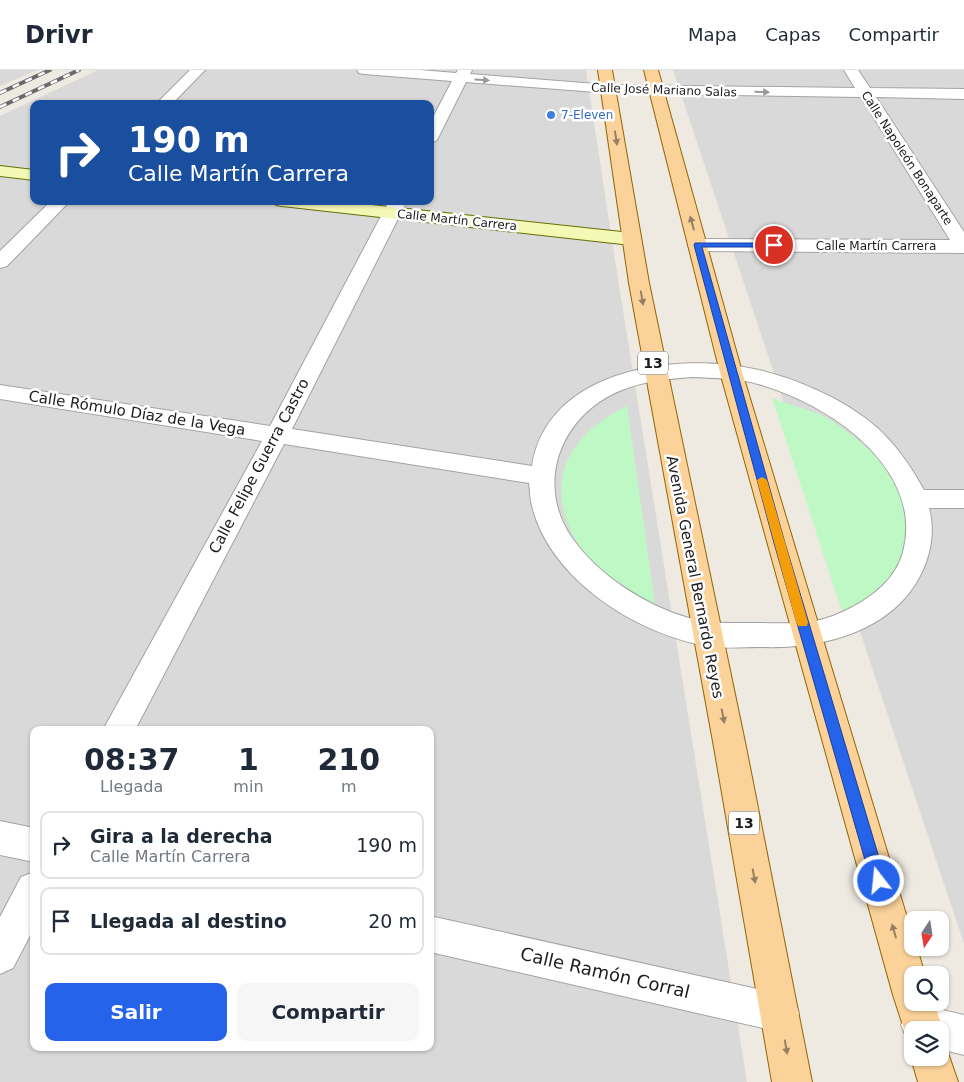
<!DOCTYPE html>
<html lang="es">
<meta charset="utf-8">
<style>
body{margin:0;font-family:"DejaVu Sans",sans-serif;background:#f6f6f7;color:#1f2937;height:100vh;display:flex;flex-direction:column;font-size:19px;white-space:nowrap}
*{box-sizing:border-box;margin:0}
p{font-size:16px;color:#747a83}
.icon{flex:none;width:28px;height:28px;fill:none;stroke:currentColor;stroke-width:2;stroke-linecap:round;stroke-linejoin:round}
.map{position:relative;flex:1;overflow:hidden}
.drawer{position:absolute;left:30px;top:656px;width:404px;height:325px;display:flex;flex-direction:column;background:#fff;border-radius:10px;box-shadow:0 1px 4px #0004}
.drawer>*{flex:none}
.top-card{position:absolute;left:30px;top:30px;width:404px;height:105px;border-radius:10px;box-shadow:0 1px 4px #0004;background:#1a4fa0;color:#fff;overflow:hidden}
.needle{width:32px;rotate:192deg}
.buttons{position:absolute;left:904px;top:841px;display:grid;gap:10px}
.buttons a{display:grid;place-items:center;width:45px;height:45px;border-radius:10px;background:#fff;box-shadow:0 1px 4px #0004;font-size:25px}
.pin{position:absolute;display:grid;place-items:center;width:42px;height:42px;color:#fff;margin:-21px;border:2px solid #fff;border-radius:50%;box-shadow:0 1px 5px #0007}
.me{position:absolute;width:55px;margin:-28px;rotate:344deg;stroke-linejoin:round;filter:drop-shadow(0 0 4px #0008)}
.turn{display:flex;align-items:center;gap:18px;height:105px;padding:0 15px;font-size:22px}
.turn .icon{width:65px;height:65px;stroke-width:2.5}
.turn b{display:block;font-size:35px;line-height:42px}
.eta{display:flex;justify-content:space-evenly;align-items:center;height:85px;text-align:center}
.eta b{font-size:30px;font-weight:700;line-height:35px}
.button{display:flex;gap:10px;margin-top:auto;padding:10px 15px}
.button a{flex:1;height:58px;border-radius:10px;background:#2563eb;color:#fff;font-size:20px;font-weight:700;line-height:58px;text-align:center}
.button a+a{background:#f6f6f7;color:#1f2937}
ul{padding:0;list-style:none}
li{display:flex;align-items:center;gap:15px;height:68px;margin:0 10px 8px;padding:0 5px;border:2px solid #e0e1e3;border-radius:10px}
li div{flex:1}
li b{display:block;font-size:19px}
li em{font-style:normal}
header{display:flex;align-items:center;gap:30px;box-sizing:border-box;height:70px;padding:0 25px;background:#fff;border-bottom:1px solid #e0e1e3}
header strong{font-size:24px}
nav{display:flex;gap:28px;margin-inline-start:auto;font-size:18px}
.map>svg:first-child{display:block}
.residential{fill:#dad9d9;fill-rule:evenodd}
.park{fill:#bef8c4}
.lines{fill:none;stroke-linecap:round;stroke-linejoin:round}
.street-casing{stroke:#a3a3a3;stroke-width:2}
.secondary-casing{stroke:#637006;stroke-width:2}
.primary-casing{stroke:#926502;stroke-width:2}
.street{fill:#fff;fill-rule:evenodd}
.secondary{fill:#f4f8b5;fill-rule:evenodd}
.primary{fill:#fad29a;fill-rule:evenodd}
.rail-casing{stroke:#6a6a6a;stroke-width:4}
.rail{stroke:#fff;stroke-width:2.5;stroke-dasharray:7;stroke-linecap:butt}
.oneway{fill:#999}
.oneway2{fill:#968061}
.route{fill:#2563eb;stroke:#184099}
.slow{fill:#f59e0b}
.shop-dot{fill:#3f7fe0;stroke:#fff;stroke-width:2}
.labels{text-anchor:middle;stroke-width:5;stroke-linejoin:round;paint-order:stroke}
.far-street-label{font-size:12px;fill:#1c1c1c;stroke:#fff}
.far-shop-label{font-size:12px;fill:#366cbe;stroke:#fff;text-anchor:start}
.shield{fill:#fff;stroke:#606060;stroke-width:1}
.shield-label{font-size:14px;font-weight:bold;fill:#1c1c1c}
.street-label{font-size:15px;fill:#1c1c1c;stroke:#fff}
.near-street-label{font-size:18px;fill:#1c1c1c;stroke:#fff}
</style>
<header>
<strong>Drivr</strong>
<nav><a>Mapa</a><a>Capas</a><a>Compartir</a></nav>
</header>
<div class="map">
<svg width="964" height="1012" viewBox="0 0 964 1012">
<rect width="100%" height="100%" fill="#eeeae2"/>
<g class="residential">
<polygon points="0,0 37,0 0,16"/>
<path d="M98,0H586L614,184L747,1012H0V46ZM34,34H430V131H34ZM34,660H430V978H34Z"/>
<polygon points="673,0 964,0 964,874"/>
</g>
<g class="park">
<path d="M772,328C787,334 804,338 819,344C842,354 885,390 896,412C908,437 911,468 899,493C888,517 864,531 843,544Z"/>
<path d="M627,336L656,541C644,535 629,531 618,523C608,516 601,503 593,494C541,432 553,372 627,336Z"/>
</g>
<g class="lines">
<g class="street-casing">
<g id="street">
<polygon points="190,0 205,0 172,34 156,34"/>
<polygon points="357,0 420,0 456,3 458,0 472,0 470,4 609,15 855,18 844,0 858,0 870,18 964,19 964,29 876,27 964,162 964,183 697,181 690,179 688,175 690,171 697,169 950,170 861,27 609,23 466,12 438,68 436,71 430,73 430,53 452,11 364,4 359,3"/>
<polygon points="51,131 70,131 7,196 0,198 0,181"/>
<path d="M389,131H407L292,359L532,396C547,299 676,282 754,299C782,305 810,316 835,329C879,353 900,377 924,420H964V438H929C935,460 931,484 921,504C892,562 822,579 762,577C743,577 724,579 706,576C635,563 550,509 532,436C530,429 530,421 529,413L284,374L135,660H103L262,371L0,329V315L270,356ZM692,307C714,308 737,308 758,314C828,333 925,398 903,482C895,512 867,531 840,543C813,556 784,553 756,553C733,553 711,554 689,548C646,536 598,505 572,468C534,413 561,344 622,320C644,311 668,309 692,307Z"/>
<polygon points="0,751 34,758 34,792 0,785"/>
<polygon points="34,802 34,858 13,898 0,904 0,847 21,807"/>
<polygon points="430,846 780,924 794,929 799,943 794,957 780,962 430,882"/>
<polygon points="921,935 964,945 964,985 940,979 940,960 912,960 912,971 907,969 901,955 907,941"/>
</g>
</g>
<g class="secondary-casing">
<g id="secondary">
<polygon points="0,96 34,100 34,110 0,106"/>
<polygon points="273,131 334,131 631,163 638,165 640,169 638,173 631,175 282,136 276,135"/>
</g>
</g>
<g class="primary-casing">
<g id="primary">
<polygon points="598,0 612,0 649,213 746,677 812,1012 772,1012 714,677 629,213"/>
<polygon points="644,0 658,0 742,302 912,864 912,878 917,878 925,905 912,905 912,932 934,932 943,960 940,966 940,960 912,960 912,975 909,974 893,925 720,302"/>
<polygon points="940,972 945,974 958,1012 918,1012 911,988 912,984 912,988 940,988"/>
</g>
</g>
<use href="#street" class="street"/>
<use href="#secondary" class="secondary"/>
<use href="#primary" class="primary"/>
<g class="rail-casing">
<g id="rail">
<polyline points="0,23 50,0"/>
<polyline points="0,37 79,0"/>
</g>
</g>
<use href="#rail" class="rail"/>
</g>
<defs><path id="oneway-solid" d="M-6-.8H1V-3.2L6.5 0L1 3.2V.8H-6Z" transform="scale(1.25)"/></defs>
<g class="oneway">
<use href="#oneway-solid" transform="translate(482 10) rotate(4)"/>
<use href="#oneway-solid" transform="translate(762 22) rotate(1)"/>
</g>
<g class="oneway2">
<use href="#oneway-solid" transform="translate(616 68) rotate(81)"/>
<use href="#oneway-solid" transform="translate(692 153) rotate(-105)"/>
<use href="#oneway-solid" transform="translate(642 228) rotate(80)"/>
<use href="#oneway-solid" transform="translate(723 646) rotate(79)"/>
<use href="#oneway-solid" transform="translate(754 806) rotate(79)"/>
<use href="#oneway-solid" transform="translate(894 861) rotate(-106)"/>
<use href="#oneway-solid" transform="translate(786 977) rotate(80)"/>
</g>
<polygon class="route" points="695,173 774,173 777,175 774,177 702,177 785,473 886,811 884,816 879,818 874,816 871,811 774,473 694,175"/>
<polygon class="slow" points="762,407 767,410 808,552 807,556 798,556 796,552 757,410"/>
<circle class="shop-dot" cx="551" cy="45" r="5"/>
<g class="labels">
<g class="far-street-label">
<text transform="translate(664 20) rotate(2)" y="4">Calle José Mariano Salas</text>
<text transform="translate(907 88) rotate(57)" y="4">Calle Napoleón Bonaparte</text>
<text transform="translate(457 150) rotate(6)" y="4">Calle Martín Carrera</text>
<text x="876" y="180">Calle Martín Carrera</text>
</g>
<g class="far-shop-label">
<text x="561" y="49">7-Eleven</text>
</g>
<g class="shield">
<rect x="638" y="281.5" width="30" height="23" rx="4"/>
<rect x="729" y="741.5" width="30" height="23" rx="4"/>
</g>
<g class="shield-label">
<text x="653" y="298">13</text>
<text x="744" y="758">13</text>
</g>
<g class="street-label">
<text transform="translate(137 343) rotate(9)" y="5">Calle Rómulo Díaz de la Vega</text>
<text transform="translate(259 396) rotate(-62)" y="5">Calle Felipe Guerra Castro</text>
<text transform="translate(695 507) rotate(79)" y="5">Avenida General Bernardo Reyes</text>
</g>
<g class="near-street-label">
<text transform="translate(605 903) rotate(13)" y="6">Calle Ramón Corral</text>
</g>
</g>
</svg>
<div class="buttons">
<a><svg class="needle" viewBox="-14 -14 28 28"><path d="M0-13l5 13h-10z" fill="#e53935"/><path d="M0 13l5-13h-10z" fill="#747a83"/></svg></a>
<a><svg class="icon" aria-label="search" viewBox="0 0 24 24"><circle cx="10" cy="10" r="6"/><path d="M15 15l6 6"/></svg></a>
<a><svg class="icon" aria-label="layers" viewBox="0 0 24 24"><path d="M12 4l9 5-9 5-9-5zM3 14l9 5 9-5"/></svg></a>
</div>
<div class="pin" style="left:774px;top:175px;background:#d93025"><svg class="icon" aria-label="arrive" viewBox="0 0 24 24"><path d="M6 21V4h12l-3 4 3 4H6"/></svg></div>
<svg class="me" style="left:879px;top:811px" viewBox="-20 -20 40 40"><circle r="17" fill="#2563eb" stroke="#fff" stroke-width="3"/><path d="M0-11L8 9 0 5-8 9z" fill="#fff"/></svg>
<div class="top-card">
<div class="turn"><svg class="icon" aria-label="right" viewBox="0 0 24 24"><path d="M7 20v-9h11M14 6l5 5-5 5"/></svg><div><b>190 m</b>Calle Martín Carrera</div></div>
</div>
<section class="drawer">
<div class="eta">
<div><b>08:37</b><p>Llegada</p></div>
<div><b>1</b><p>min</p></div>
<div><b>210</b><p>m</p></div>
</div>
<ul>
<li><svg class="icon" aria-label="right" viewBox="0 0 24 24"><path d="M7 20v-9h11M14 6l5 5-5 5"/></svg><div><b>Gira a la derecha</b><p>Calle Martín Carrera</p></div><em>190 m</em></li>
<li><svg class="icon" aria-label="arrive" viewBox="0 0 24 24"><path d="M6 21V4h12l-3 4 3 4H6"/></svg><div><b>Llegada al destino</b></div><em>20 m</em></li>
</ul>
<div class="button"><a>Salir</a><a>Compartir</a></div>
</section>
</div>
